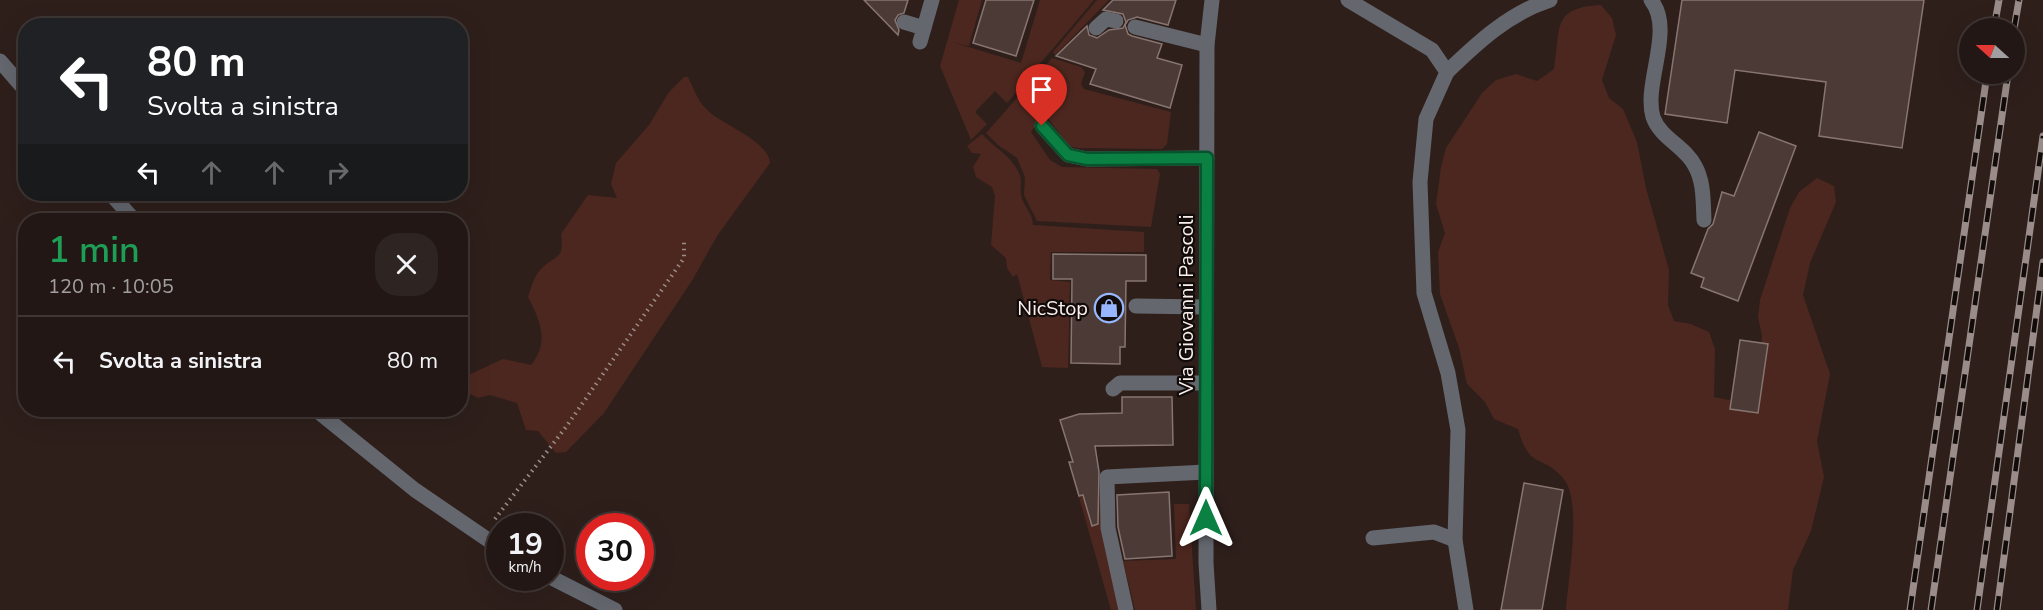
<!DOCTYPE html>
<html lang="it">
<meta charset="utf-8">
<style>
body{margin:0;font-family:"Nunito Sans",sans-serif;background:#2e2422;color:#f1f3f6;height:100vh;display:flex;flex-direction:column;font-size:22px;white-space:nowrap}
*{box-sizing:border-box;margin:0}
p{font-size:20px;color:#a29fa0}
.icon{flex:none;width:33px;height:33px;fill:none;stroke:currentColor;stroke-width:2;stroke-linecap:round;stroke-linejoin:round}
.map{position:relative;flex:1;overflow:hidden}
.panel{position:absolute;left:18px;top:213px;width:450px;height:204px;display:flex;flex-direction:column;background:#221714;border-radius:24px;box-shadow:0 6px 24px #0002,0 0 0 2px #3f3634}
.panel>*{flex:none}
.banner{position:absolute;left:18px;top:18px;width:450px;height:183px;border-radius:24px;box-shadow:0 6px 24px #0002,0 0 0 2px #3f3634;background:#202124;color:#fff;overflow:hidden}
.needle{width:39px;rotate:291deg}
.tools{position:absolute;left:1959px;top:18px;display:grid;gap:12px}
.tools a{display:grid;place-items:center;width:66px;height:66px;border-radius:50%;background:#221714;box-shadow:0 6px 24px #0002,0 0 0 2px #3f3634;font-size:30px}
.speed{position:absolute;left:486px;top:513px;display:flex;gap:12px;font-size:30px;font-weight:700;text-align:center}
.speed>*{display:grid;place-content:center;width:78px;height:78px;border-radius:50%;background:#221714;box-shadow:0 6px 24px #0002,0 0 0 2px #3f3634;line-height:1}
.speed small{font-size:15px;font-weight:400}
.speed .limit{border:9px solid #d22;background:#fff;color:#111}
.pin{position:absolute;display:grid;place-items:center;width:51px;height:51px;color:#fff;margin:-62px -26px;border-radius:50% 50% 50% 0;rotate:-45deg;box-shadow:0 0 6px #0007}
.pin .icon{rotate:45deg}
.me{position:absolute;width:66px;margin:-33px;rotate:0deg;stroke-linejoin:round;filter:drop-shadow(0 0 4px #0008)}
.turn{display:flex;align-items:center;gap:21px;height:126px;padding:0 30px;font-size:27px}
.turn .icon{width:78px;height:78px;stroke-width:2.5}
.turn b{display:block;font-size:42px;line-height:51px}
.lanes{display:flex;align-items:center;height:57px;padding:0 30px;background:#0003;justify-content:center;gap:30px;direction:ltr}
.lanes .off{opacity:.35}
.round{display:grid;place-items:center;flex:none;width:63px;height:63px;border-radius:24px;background:#2e2422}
.headline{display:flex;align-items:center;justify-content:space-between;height:102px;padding:0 30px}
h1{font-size:36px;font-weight:600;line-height:45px;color:#1e9e55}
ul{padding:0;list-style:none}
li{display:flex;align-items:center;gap:18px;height:90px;padding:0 30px;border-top:2px solid #3f3634}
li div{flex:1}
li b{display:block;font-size:22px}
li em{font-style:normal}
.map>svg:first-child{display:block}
.green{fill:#4c271f}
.building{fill:#4b3a36;stroke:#887571;stroke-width:1.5}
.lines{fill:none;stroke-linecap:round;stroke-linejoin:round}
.path{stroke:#9a8d89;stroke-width:4;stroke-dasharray:1.5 4.5;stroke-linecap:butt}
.service{stroke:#64676e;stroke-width:15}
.minor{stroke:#64676e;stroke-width:15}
.rail-casing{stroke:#9a8d89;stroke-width:7}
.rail{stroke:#110b09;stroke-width:4.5;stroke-dasharray:14;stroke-linecap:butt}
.route-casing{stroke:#07532c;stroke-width:15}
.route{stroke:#0b8043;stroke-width:10}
.labels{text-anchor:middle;stroke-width:4.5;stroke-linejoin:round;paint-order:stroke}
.street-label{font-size:20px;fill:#faefec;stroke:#110b09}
.poi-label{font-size:20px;fill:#faefec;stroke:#110b09;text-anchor:end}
</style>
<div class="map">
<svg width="2043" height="610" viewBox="0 0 2043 610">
<rect width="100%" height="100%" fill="#2e1f1b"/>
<g class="green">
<polygon points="959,0 982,0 969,46 952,42 1021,63 1040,0 1094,0 1007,103 995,91 975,112 987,124 971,140 940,66"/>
<polygon points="1097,0 1109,0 1055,55 1053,52"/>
<path d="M1601,5L1612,18L1616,35L1602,80L1609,98L1623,109L1637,142L1646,188L1669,270L1668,305L1674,321L1691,324L1709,332L1715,349L1714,397L1734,401L1760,371L1762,336L1758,317L1760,300L1790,208L1799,192L1817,178L1834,186L1836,202L1810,263L1803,295L1830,374L1817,441L1824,477L1811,531L1793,570L1788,610H1566C1568,579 1583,500 1563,478C1541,453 1530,471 1518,429L1494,419L1485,402L1467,384L1459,348L1440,294L1438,252L1445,233L1436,204L1441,167L1446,148L1482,93L1496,80L1516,74L1537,81L1554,69C1561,31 1550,7 1601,5Z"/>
<polygon points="1052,58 1081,67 1085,72 1081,84 1084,89 1171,112 1167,144 1162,149 1077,148 1069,146 1047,117 1036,124 1031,132 1050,160 1062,167 1157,169 1160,174 1151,227 1037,221 1024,195 1025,177 1017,158 998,145 986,133"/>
<path d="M684,77H688C694,89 697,100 707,110C721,124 769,141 770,163L717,236L693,279L604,413L566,452L556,453L538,431L526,430L517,403L490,395L478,398L466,392L462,378L503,359L531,365C550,341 540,321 528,297C531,288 534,276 541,269C555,254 565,261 561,234L588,195L617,198L611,184L616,163L649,125L669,92Z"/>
<path d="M982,134C994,148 1014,157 1020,176C1022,182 1020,189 1021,195C1023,206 1033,213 1033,225L1144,232V252H1051L1050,280L1070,282L1068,368L1042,367L1017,274L1013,277L1007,268L1006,258L991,245L995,196L992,187L976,177L973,167L981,154L972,153L967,146Z"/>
<polygon points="1099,494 1101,528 1120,610 1111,610 1079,497"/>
<polygon points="1174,504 1189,504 1196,610 1135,610 1123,561 1176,559"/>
</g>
<g class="building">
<polygon points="864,0 908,0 904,13 898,15 895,20 899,30 898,35"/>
<polygon points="986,0 1034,0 1016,56 973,43"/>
<polygon points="1113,0 1176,0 1168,25 1137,17 1128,20 1125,25 1128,34 1132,36 1162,44 1157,58 1182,65 1170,108 1090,84 1096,69 1056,56 1087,26 1089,35 1097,38 1109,30 1123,28 1126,22 1123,14 1103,10"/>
<polygon points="1682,0 1924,0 1902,148 1819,136 1826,82 1735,70 1727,123 1665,114"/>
<polygon points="1759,132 1796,146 1738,301 1701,287 1704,278 1691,273 1708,229 1713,224 1722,192 1734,196"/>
<polygon points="1053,254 1146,255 1146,281 1126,281 1125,347 1120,347 1120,364 1071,363 1072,279 1053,279"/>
<polygon points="1740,340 1768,344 1758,413 1730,409"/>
<polygon points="1122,397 1172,397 1173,445 1095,446 1099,472 1098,524 1092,526 1083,495 1079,496 1069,462 1073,462 1060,420 1079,414 1122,413"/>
<polygon points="1524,483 1563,490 1542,610 1501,610"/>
<polygon points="1169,492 1172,556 1125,559 1118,527 1117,495"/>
</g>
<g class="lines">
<polyline class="path" points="495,519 566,427 684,258 684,241"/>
<g class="service">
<polyline points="1348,0 1432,50 1447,72 1426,119 1420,182 1424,293 1448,373 1458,430 1455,540 1466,610"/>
<path d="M1651,0C1675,30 1643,83 1653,117C1660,138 1686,147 1695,166C1704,182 1703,201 1704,220"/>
<polyline points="904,22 924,28"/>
<polyline points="1135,27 1207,45"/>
<polyline points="1096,28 1106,19 1116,21"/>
<path d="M1447,72C1477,43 1509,13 1550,0"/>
<polyline points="1042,126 1068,155 1087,159 1207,158"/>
<polyline points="1136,306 1206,307"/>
<polyline points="1113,389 1120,383 1206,383"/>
<polyline points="1373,538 1434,532 1455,540"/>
<polyline points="1126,610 1108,528 1107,477 1206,472"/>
</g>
<g class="minor">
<polyline points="920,42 932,0"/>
<polyline points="0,61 26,91"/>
<polyline points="111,194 134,220"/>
<polyline points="316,410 415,490 500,548"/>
<polyline points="550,577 615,610"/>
<polyline points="1209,610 1206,563 1207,45 1212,0"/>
</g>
<g class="rail-casing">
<g id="rail">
<polyline points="1994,28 1999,0"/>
<polyline points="2014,29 2019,0"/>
<polyline points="1910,610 1987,74"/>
<polyline points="1931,610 2008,74"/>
<polyline points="1977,610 2043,136"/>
<polyline points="1997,610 2043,262"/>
</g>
</g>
<use href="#rail" class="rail"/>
</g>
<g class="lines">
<g class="route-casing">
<polyline id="route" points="1042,126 1068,155 1087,159 1207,158 1206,518"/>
</g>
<use href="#route" class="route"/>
</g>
<defs>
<g id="shop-ring" transform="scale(1.5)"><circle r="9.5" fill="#110b09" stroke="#98b6fd" stroke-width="1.5"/><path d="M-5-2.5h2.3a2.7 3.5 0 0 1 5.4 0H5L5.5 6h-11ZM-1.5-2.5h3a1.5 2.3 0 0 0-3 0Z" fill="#98b6fd"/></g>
</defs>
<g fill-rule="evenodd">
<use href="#shop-ring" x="1109" y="308"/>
</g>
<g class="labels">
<g class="street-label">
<text transform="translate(1186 305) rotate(-90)" y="7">Via Giovanni Pascoli</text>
</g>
<g class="poi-label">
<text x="1088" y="315">NicStop</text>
</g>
</g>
</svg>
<div class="tools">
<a><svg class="needle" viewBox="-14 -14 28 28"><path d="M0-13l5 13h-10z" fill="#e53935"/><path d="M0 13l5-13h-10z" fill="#a29fa0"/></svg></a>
</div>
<div class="speed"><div>19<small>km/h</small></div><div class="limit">30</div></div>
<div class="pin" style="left:1042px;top:126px;background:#d93025"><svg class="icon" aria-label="arrive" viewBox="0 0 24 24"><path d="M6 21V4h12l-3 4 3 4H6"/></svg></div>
<svg class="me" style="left:1206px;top:518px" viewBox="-20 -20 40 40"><path d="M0-17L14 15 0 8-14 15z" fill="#0b8043" stroke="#fff" stroke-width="4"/></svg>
<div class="banner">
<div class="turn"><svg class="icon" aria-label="left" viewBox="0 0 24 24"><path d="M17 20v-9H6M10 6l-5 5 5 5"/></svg><div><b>80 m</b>Svolta a sinistra</div></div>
<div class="lanes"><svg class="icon" aria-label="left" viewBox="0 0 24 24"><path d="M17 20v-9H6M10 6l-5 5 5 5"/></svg><svg class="icon off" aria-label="ahead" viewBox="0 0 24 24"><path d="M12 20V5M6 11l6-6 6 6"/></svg><svg class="icon off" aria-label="ahead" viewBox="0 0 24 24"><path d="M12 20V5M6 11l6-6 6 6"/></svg><svg class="icon off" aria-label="right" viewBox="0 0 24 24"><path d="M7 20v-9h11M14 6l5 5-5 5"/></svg></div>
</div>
<section class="panel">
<div class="headline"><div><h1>1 min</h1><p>120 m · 10:05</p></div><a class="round"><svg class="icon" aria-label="close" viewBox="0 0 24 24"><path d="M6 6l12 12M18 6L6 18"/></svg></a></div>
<ul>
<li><svg class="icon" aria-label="left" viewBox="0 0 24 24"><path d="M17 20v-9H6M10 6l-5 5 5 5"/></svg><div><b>Svolta a sinistra</b></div><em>80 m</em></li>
</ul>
</section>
</div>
